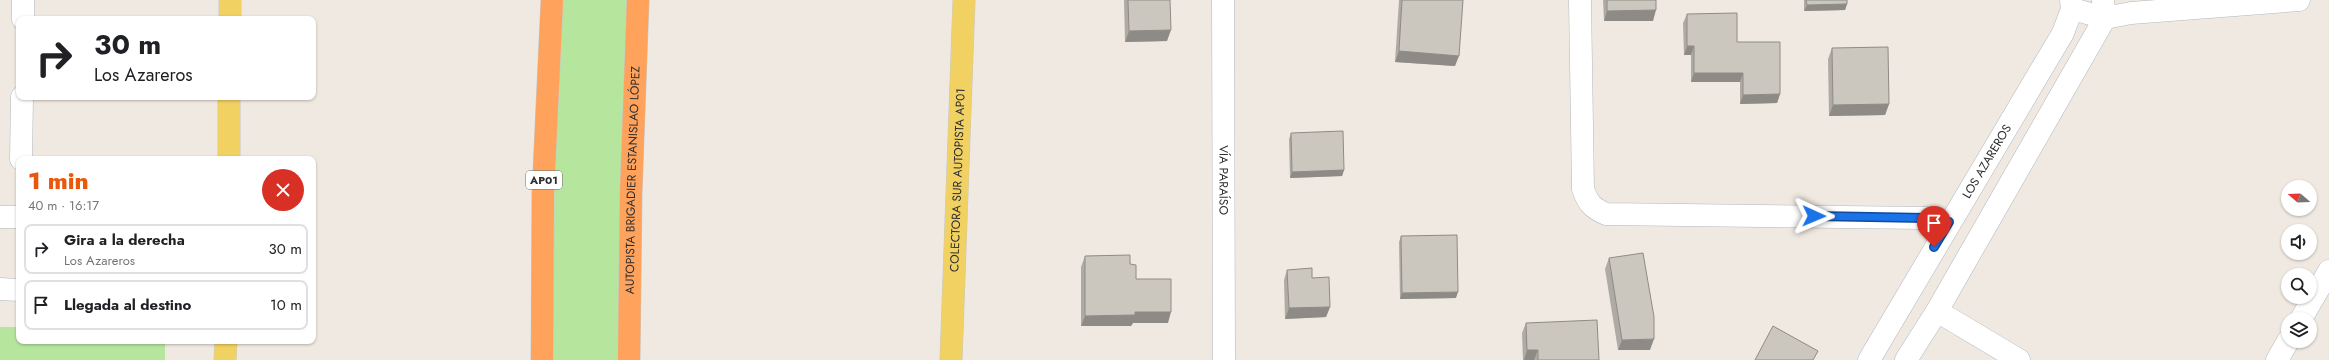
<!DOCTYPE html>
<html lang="es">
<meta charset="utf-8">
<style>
body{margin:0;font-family:Jost,sans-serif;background:#f6f6f6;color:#202124;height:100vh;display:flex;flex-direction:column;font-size:15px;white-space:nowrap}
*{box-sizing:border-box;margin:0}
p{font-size:13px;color:#757577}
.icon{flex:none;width:22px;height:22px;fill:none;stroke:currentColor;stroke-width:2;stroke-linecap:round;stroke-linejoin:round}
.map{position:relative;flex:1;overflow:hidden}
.side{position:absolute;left:16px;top:156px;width:300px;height:188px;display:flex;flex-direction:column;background:#fff;border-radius:8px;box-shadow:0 1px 3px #0004}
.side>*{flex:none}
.top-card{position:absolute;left:16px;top:16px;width:300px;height:84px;border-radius:8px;box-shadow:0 1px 3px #0004;background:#fff;color:#202124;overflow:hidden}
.needle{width:26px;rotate:289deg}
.buttons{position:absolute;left:2281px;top:180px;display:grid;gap:8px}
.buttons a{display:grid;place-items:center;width:36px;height:36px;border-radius:50%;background:#fff;box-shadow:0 1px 3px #0004;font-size:20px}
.pin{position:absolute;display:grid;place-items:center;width:34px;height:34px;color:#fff;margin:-41px -17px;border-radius:50% 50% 50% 0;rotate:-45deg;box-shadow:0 0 4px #0007}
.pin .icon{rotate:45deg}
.me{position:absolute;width:44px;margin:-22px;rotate:91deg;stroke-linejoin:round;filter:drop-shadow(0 0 3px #0008)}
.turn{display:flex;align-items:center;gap:14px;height:84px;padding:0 12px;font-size:18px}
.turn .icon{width:52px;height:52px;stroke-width:2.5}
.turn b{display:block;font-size:28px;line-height:34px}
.round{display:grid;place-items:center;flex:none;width:42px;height:42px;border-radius:21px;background:#f6f6f6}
.summary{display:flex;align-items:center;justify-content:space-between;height:68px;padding:0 12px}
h1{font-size:24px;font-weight:800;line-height:30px;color:#ea580c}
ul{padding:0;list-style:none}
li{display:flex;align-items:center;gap:12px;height:50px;margin:0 8px 6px;padding:0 4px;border:2px solid #e0e0e0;border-radius:8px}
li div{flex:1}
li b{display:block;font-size:15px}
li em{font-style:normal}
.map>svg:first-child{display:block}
.green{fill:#b6e59e}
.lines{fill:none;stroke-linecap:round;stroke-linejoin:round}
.minor-casing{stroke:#b4b7c1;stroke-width:23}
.major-casing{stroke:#c9c9c9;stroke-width:23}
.highway-casing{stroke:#c9c9c9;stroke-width:23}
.minor{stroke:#fff;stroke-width:22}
.major{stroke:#f2d163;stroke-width:22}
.highway{stroke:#ffa35c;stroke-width:22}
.wall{fill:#afaba4}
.shaded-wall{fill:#8e8b86}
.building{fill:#cbc7bf;stroke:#8e8b86}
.route-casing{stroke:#114b97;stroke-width:10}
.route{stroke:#1a73e8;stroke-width:7}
.labels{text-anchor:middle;stroke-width:3;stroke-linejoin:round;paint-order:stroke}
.shield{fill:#fff;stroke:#6d6d6d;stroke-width:1}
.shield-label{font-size:11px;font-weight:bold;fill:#2e2e2e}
.street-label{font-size:12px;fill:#2e2e2e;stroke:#fff}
</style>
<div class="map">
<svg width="2329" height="360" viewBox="0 0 2329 360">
<rect width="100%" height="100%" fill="#efe9e1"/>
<g class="green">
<polygon points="552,0 638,0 629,360 542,360"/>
<polygon points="0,327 19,327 19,341 165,341 165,360 0,360"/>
</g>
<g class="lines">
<g class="minor-casing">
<g id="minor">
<path id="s1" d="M1223,0L1224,360"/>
<path d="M1580,0L1583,189C1588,203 1592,208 1606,214L1926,218L1949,222"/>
<polyline points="2072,9 2105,18 2131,13 2299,0"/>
<polyline points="23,19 23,0"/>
<polyline points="21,159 22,97"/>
<polyline points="0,217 19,217"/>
<polyline points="0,289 19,290"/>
<polyline points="1937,311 2019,360"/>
<polyline points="2301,319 2329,271"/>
<path id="s2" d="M1869,360L2063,33L2072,9L2071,0"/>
<polyline points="1906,360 1937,311 2105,18 2103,0"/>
<polyline points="2277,360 2288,341"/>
</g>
</g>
<g class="major-casing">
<g id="major">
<polyline points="230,19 230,0"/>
<polyline points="229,159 229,97"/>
<polyline points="225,360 226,341"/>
<path id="s3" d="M951,360L964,0"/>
</g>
</g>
<g class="highway-casing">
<g id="highway">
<polyline points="542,360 543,193 552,0"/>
<path id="s4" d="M629,360L631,193L638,0"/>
</g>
</g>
<use href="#minor" class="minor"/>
<use href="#major" class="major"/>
<use href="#highway" class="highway"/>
</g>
<g class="wall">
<polygon points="1124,0 1170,0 1167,41 1125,42"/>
<polygon points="1399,0 1463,0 1455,66 1395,62"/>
<polygon points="1603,0 1656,0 1653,21 1604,21"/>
<polygon points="1804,0 1847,0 1847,4 1845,10 1804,11"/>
<polygon points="1687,14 1737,42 1780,94 1777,103 1740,104 1740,82 1691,82 1691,55 1684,55 1683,23"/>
<polygon points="1832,48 1889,104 1885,115 1829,116 1828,59"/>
<polygon points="1291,133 1344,170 1342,176 1290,178 1289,139"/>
<polygon points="1401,236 1456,298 1400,299 1399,242"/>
<polygon points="1085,256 1130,264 1136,279 1168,323 1133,323 1131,326 1081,326 1081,267"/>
<polygon points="1609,258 1650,350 1618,350 1605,269"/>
<polygon points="1287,270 1330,307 1326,317 1285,319 1284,280"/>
<polygon points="1526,323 1599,360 1523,360 1522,333"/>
</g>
<g class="shaded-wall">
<polygon points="1847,4 1845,10 1804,11 1807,5"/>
<polygon points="1656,10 1653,21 1604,21 1607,11"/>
<polygon points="1171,30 1167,41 1125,42 1129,31"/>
<polygon points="1687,46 1694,46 1691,55 1684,55"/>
<polygon points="1399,51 1459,56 1455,66 1395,62"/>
<polygon points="1694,73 1743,73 1740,82 1691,82"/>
<polygon points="1780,94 1777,103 1740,104 1743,95"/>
<polygon points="1889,104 1885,115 1829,116 1833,105"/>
<polygon points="1344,170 1342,176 1290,178 1292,172"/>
<polygon points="1458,292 1456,298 1400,299 1402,293"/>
<polygon points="1330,307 1326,317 1285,319 1289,308"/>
<polygon points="1135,312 1171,312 1168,323 1133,323 1131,326 1081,326 1085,316"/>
<polygon points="1654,339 1650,350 1618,350 1622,340"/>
<polygon points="1527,350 1538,350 1534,360 1524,360"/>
</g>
<g class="building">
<polygon points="1128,0 1170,0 1171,30 1129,31"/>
<polygon points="1402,0 1463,0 1459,56 1399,51"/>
<polygon points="1607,0 1656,0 1656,10 1607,11"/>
<polygon points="1806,0 1847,0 1847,4 1807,5"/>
<polygon points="1737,13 1737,42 1780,42 1780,94 1743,95 1743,73 1694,73 1694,46 1687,46 1687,14"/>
<polygon points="1888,47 1889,104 1833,105 1832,48"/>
<polygon points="1343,131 1344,170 1292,172 1291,133"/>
<polygon points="1457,235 1458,292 1402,293 1401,236"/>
<polygon points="1643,253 1654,317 1654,339 1622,340 1609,258"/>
<polygon points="1130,255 1130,264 1136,265 1136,279 1171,279 1171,312 1135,312 1135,315 1085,316 1085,256"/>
<polygon points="1312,268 1312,278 1329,277 1330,307 1289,308 1287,270"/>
<polygon points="1597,320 1599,360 1538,360 1538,350 1527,350 1526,323"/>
<polygon points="1773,326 1818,351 1813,360 1755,360"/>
</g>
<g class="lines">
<g class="route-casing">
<polyline id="route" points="1814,216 1926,218 1949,222 1934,247"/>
</g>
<use href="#route" class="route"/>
</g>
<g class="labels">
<rect class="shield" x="526" y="171" width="36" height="18" rx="3"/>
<g class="shield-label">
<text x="544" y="184">AP01</text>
</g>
<g class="street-label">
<text dy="4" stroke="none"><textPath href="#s2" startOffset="231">LOS AZAREROS</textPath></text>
<text dy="4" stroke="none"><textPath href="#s4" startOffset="180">AUTOPISTA BRIGADIER ESTANISLAO LÓPEZ</textPath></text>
<text dy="4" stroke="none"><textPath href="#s3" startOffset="180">COLECTORA SUR AUTOPISTA AP01</textPath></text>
<text dy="4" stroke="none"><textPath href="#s1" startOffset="180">VÍA PARAÍSO</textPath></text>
</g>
</g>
</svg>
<div class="buttons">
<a><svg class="needle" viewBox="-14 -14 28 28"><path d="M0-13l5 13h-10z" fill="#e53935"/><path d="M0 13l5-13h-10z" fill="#757577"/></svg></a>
<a><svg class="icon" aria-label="sound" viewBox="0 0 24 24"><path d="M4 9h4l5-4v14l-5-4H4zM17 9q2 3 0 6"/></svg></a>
<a><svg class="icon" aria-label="search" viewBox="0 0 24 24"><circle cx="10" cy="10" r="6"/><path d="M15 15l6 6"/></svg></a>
<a><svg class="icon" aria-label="layers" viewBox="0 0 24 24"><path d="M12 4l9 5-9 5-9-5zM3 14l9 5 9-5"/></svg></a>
</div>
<div class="pin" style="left:1934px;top:247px;background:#d93025"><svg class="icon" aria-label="arrive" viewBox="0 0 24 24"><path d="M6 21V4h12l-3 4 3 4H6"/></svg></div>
<svg class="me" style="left:1814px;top:216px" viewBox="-20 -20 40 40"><path d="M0-17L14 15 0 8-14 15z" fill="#1a73e8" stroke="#fff" stroke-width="4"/></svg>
<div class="top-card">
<div class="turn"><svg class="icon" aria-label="right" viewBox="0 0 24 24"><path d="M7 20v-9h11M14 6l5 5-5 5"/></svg><div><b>30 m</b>Los Azareros</div></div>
</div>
<section class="side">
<div class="summary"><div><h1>1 min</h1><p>40 m · 16:17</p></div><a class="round" style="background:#d93025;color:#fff"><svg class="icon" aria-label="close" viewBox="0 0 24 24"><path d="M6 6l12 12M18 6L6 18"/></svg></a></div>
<ul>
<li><svg class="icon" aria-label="right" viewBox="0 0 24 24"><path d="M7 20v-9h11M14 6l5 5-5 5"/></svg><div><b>Gira a la derecha</b><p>Los Azareros</p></div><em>30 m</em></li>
<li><svg class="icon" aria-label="arrive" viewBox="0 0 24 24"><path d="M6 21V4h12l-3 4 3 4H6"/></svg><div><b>Llegada al destino</b></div><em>10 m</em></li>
</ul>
</section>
</div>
